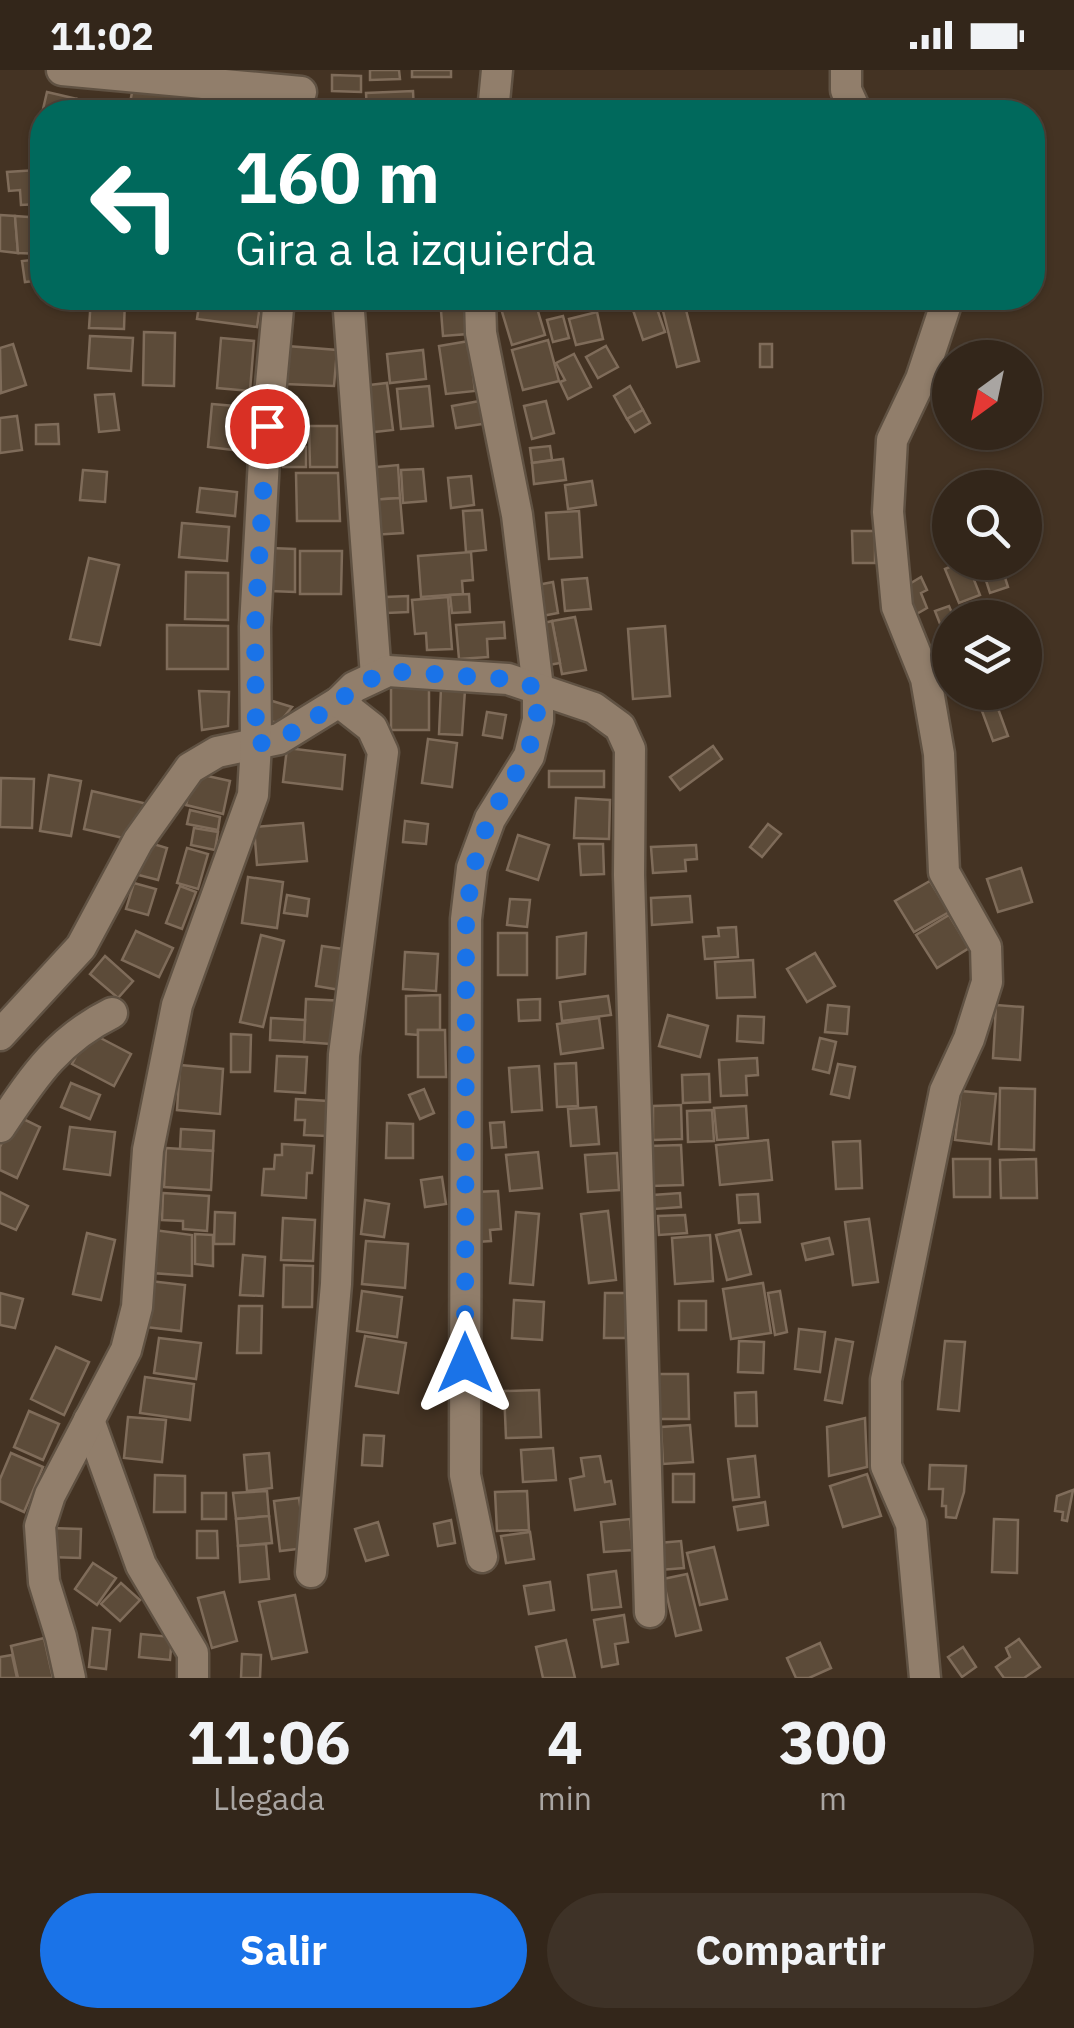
<!DOCTYPE html>
<html lang="es">
<style>
body{margin:0;font-family:"IBM Plex Sans",sans-serif;background:#3e3227;color:#f1f3f6;height:100vh;display:flex;flex-direction:column;font-size:38px;white-space:nowrap}
*{box-sizing:border-box;margin:0}
p{font-size:32px;color:#a9a5a2}
.icon{flex:none;width:55px;height:55px;fill:none;stroke:currentColor;stroke-width:2;stroke-linecap:round;stroke-linejoin:round}
.map{position:relative;height:1608px;overflow:hidden}
.details{display:flex;flex-direction:column;background:#33261a;flex:1}
.details>*{flex:none}
.top-card{position:absolute;left:30px;top:30px;width:1015px;height:210px;border-radius:40px;box-shadow:0 2px 8px #0004,0 0 0 2px #4e4339;background:#00695c;color:#fff;overflow:hidden}
.needle{width:65px;rotate:213deg}
.fabs{position:absolute;left:932px;top:270px;display:grid;gap:20px}
.fabs a{display:grid;place-items:center;width:110px;height:110px;border-radius:50%;background:#33261a;box-shadow:0 2px 8px #0004,0 0 0 2px #4e4339;font-size:50px}
.pin{position:absolute;display:grid;place-items:center;width:85px;height:85px;color:#fff;margin:-42px;border:5px solid #fff;border-radius:50%;box-shadow:0 2px 10px #0007}
.me{position:absolute;width:110px;margin:-55px;rotate:0deg;stroke-linejoin:round;filter:drop-shadow(0 0 8px #0008)}
.turn{display:flex;align-items:center;gap:35px;height:210px;padding:0 40px;font-size:45px}
.turn .icon{width:130px;height:130px;stroke-width:2.5}
.turn b{display:block;font-size:70px;line-height:85px}
.eta{display:flex;justify-content:space-evenly;align-items:center;height:170px;text-align:center}
.eta b{font-size:60px;font-weight:700;line-height:70px}
.primary-button{display:flex;gap:20px;margin-top:auto;padding:20px 40px}
.primary-button a{flex:1;height:115px;border-radius:60px;background:#1a73e8;color:#fff;font-size:40px;font-weight:700;line-height:115px;text-align:center}
.primary-button a+a{background:#3e3227;color:#f1f3f6}
.status{display:flex;justify-content:space-between;align-items:center;height:70px;padding:0 50px;background:#33261a;direction:ltr}
.status svg{height:28px;fill:currentColor}
.map>svg:first-child{display:block}
.building{fill:#5c4b39;stroke:#7f6c5a;stroke-width:2.5}
.lines{fill:none;stroke-linecap:round;stroke-linejoin:round}
.minor-casing{stroke:#605243;stroke-width:35}
.minor{stroke:#917e6b;stroke-width:30}
.route{stroke:#1a73e8;stroke-width:18;stroke-dasharray:0 32.4}
</style>
<div class="status"><b>11:02</b><svg viewBox="0 0 49 12"><path d="M0 12V9h3v3zM5 12V6h3v6zM10 12V3h3v9zM15 12V0h3v12zM26 1h20v11H26zM47 4h2v5h-2z"/></svg></div>
<div class="map">
<svg width="1074" height="1608" viewBox="0 0 1074 1608">
<rect width="100%" height="100%" fill="#443323"/>
<g class="building">
<polygon points="370,0 399,0 400,9 370,10"/>
<rect x="412" y="0" width="39" height="7"/>
<polygon points="332,5 361,6 361,22 332,21"/>
<polygon points="133,18 186,27 183,42 128,42"/>
<polygon points="413,21 414,42 367,42 366,23"/>
<polygon points="47,22 77,29 74,42 42,42 42,66 37,65"/>
<polygon points="247,26 279,28 278,42 246,42"/>
<polygon points="77,29 103,35 102,42 74,42"/>
<polygon points="37,100 39,134 21,135 20,120 9,121 7,102"/>
<polygon points="0,145 15,146 18,183 0,181"/>
<polygon points="15,146 42,148 42,184 18,183"/>
<polygon points="42,189 42,210 25,212 22,191"/>
<polygon points="91,228 125,228 124,259 89,258"/>
<polygon points="200,228 261,228 257,257 197,249"/>
<polygon points="440,228 465,228 468,264 443,266"/>
<polygon points="526,228 534,228 545,265 512,275 500,235"/>
<polygon points="654,230 665,262 643,270 632,237"/>
<polygon points="685,236 699,291 677,297 663,241"/>
<polygon points="597,242 603,269 576,275 569,249"/>
<polygon points="563,246 569,268 553,272 547,250"/>
<polygon points="144,262 175,263 174,316 143,315"/>
<polygon points="90,266 133,268 131,301 88,298"/>
<polygon points="221,268 254,271 250,321 217,318"/>
<polygon points="548,270 559,311 523,320 512,280"/>
<polygon points="469,271 475,321 446,324 439,276"/>
<polygon points="13,274 26,315 1,323 0,278"/>
<rect x="760" y="274" width="12" height="23"/>
<polygon points="287,276 337,280 334,316 285,314"/>
<polygon points="606,276 618,297 598,308 586,287"/>
<polygon points="423,280 426,309 390,313 387,284"/>
<polygon points="574,284 591,317 568,329 560,312 565,310 556,293"/>
<polygon points="387,313 393,360 365,363 360,316"/>
<polygon points="429,316 433,356 401,359 397,319"/>
<polygon points="630,316 643,340 627,349 614,326"/>
<polygon points="114,324 119,360 99,362 95,325"/>
<polygon points="485,330 489,353 456,358 452,336"/>
<polygon points="546,331 554,363 532,369 524,336"/>
<polygon points="212,334 246,337 242,381 208,377"/>
<polygon points="643,340 650,353 635,362 627,349"/>
<polygon points="17,346 22,380 0,383 0,348"/>
<polygon points="58,354 59,374 36,374 36,355"/>
<polygon points="309,356 337,356 337,397 310,397"/>
<polygon points="550,376 552,390 532,393 530,378"/>
<rect x="283" y="377" width="23" height="20"/>
<polygon points="563,389 566,410 534,414 532,393"/>
<polygon points="398,395 400,428 369,430 367,398"/>
<polygon points="423,399 426,431 403,433 401,400"/>
<polygon points="83,400 107,402 105,432 80,430"/>
<polygon points="296,403 338,403 340,451 297,451"/>
<polygon points="471,406 474,435 451,438 448,408"/>
<polygon points="592,411 596,435 568,439 565,415"/>
<polygon points="200,418 237,422 235,446 197,442"/>
<polygon points="400,428 403,463 372,465 369,430"/>
<polygon points="482,440 486,480 466,482 463,441"/>
<polygon points="579,441 582,487 549,489 546,443"/>
<polygon points="182,453 229,457 227,491 179,487"/>
<polygon points="852,461 875,461 875,493 853,493"/>
<polygon points="270,478 295,479 295,522 270,521"/>
<polygon points="300,481 342,481 341,524 300,524"/>
<polygon points="471,482 473,510 462,511 463,524 421,527 418,486"/>
<polygon points="89,488 119,495 100,575 70,569"/>
<polygon points="961,492 967,492 980,525 959,533 945,499"/>
<polygon points="980,492 1000,492 1008,517 990,523"/>
<polygon points="186,502 228,503 228,550 185,549"/>
<polygon points="921,507 927,520 921,523 927,538 913,546 901,519"/>
<polygon points="587,508 591,539 565,541 562,510"/>
<polygon points="553,512 558,543 542,546 537,515"/>
<polygon points="469,524 470,542 452,543 450,525"/>
<polygon points="408,526 408,542 387,543 386,527"/>
<polygon points="448,527 452,579 427,580 426,563 415,564 412,530"/>
<polygon points="949,536 954,548 950,548 950,562 944,564 935,541"/>
<polygon points="575,547 586,600 562,604 552,551"/>
<polygon points="552,551 560,593 543,596 535,555"/>
<polygon points="504,552 505,568 487,569 488,587 459,589 456,555"/>
<polygon points="167,555 228,556 228,599 167,599"/>
<polygon points="665,556 670,626 633,629 628,559"/>
<polygon points="391,614 429,615 429,660 391,660"/>
<polygon points="441,618 465,620 462,665 439,664"/>
<polygon points="199,621 229,622 228,656 202,660"/>
<polygon points="975,622 992,622 1008,666 993,671"/>
<polygon points="269,630 292,637 279,653 269,651"/>
<polygon points="487,642 506,645 502,668 483,665"/>
<polygon points="428,669 457,673 452,717 422,713"/>
<polygon points="713,676 722,689 680,720 670,707"/>
<polygon points="287,678 345,685 342,719 283,712"/>
<rect x="549" y="701" width="55" height="16"/>
<polygon points="194,703 230,711 223,744 186,735"/>
<polygon points="49,705 81,711 71,766 40,761"/>
<polygon points="1,708 34,709 32,758 0,757"/>
<polygon points="92,721 152,735 132,770 84,759"/>
<polygon points="576,728 610,730 609,769 574,768"/>
<polygon points="190,740 220,747 218,760 187,754"/>
<polygon points="405,751 428,754 426,774 403,772"/>
<polygon points="303,753 307,791 257,795 254,757"/>
<polygon points="768,754 781,764 762,787 750,777"/>
<polygon points="194,758 218,762 215,780 191,775"/>
<polygon points="518,765 549,775 538,810 507,800"/>
<polygon points="140,770 167,778 158,810 131,803"/>
<polygon points="579,774 603,774 604,804 581,805"/>
<polygon points="696,775 697,789 685,790 686,801 653,803 651,777"/>
<polygon points="187,778 208,784 198,819 177,813"/>
<polygon points="1021,798 1032,832 998,842 987,809"/>
<polygon points="248,807 283,812 277,858 242,853"/>
<polygon points="930,811 949,842 914,862 895,831"/>
<polygon points="134,813 156,819 148,845 126,839"/>
<polygon points="180,816 196,822 182,859 166,853"/>
<polygon points="287,825 309,829 307,846 284,843"/>
<polygon points="690,826 692,852 652,855 651,828"/>
<polygon points="510,829 530,830 527,857 507,855"/>
<polygon points="949,845 969,878 937,898 916,865"/>
<polygon points="736,857 738,887 705,889 703,867 719,866 718,858"/>
<polygon points="136,861 173,878 159,907 122,890"/>
<rect x="498" y="863" width="29" height="42"/>
<polygon points="586,863 585,904 557,908 557,867"/>
<polygon points="261,865 284,871 263,957 240,952"/>
<polygon points="322,876 351,880 346,921 316,916"/>
<polygon points="405,882 438,884 436,921 403,919"/>
<polygon points="815,883 835,916 807,932 787,899"/>
<polygon points="105,886 133,911 118,928 90,904"/>
<polygon points="753,890 755,927 717,928 715,892"/>
<polygon points="440,925 440,960 418,960 418,965 406,964 406,926"/>
<polygon points="608,926 611,945 562,951 560,932"/>
<polygon points="306,929 346,931 344,975 304,972"/>
<polygon points="540,929 540,950 519,951 518,930"/>
<polygon points="828,935 849,937 847,964 825,962"/>
<polygon points="996,935 1023,937 1020,990 993,988"/>
<polygon points="668,945 708,956 700,987 659,976"/>
<polygon points="738,946 764,947 763,973 737,971"/>
<polygon points="271,948 305,950 304,972 270,970"/>
<polygon points="599,948 603,978 561,984 557,954"/>
<polygon points="418,960 445,960 446,1007 418,1007"/>
<polygon points="89,962 131,984 114,1016 72,994"/>
<polygon points="231,964 251,965 250,1002 231,1002"/>
<polygon points="820,968 836,972 829,1003 813,999"/>
<polygon points="277,986 307,987 305,1023 275,1021"/>
<polygon points="757,988 758,1005 746,1006 747,1025 721,1026 719,990"/>
<polygon points="576,993 578,1036 557,1037 555,994"/>
<polygon points="838,994 855,997 849,1028 831,1024"/>
<polygon points="180,995 223,999 220,1044 177,1040"/>
<polygon points="539,996 542,1040 512,1042 509,998"/>
<polygon points="709,1004 710,1032 683,1033 682,1005"/>
<polygon points="71,1013 100,1025 90,1049 61,1037"/>
<polygon points="1000,1018 1035,1019 1034,1080 999,1079"/>
<polygon points="424,1019 434,1043 420,1049 409,1025"/>
<polygon points="961,1021 996,1024 991,1074 955,1070"/>
<polygon points="296,1029 328,1031 327,1066 304,1065 305,1050 295,1050"/>
<polygon points="681,1035 682,1069 653,1070 653,1036"/>
<polygon points="746,1036 748,1068 717,1070 714,1038"/>
<polygon points="596,1037 599,1074 571,1076 568,1039"/>
<polygon points="712,1040 714,1071 688,1072 687,1041"/>
<polygon points="15,1045 40,1057 17,1108 0,1100 0,1077"/>
<polygon points="504,1052 506,1077 492,1078 490,1053"/>
<polygon points="387,1053 413,1054 413,1088 386,1088"/>
<polygon points="70,1057 115,1062 110,1105 64,1099"/>
<polygon points="181,1059 214,1061 213,1081 180,1079"/>
<polygon points="768,1070 772,1110 720,1115 716,1075"/>
<polygon points="860,1071 862,1118 836,1119 833,1072"/>
<polygon points="282,1074 314,1076 312,1103 307,1103 306,1128 262,1125 264,1099 274,1099 275,1085 282,1085"/>
<polygon points="681,1075 683,1115 651,1116 649,1076"/>
<polygon points="166,1078 213,1081 211,1120 164,1117"/>
<polygon points="538,1082 542,1118 510,1121 506,1085"/>
<polygon points="617,1083 619,1120 588,1122 585,1085"/>
<polygon points="953,1089 990,1089 990,1127 954,1127"/>
<polygon points="1036,1089 1037,1128 1001,1128 1000,1090"/>
<polygon points="442,1107 446,1134 425,1137 421,1110"/>
<polygon points="498,1121 501,1159 490,1160 491,1171 477,1172 475,1122"/>
<polygon points="0,1122 28,1136 16,1160 0,1153"/>
<polygon points="163,1123 209,1126 207,1161 183,1159 183,1151 162,1150"/>
<polygon points="680,1123 681,1137 654,1139 653,1125"/>
<polygon points="758,1124 760,1152 739,1153 737,1125"/>
<polygon points="365,1130 389,1134 384,1167 361,1164"/>
<polygon points="608,1141 616,1210 589,1213 581,1144"/>
<polygon points="215,1142 235,1143 234,1174 214,1174"/>
<polygon points="516,1142 539,1144 533,1215 510,1213"/>
<polygon points="685,1145 687,1163 659,1165 658,1146"/>
<polygon points="283,1148 315,1150 313,1191 281,1190"/>
<polygon points="869,1149 878,1212 853,1215 845,1152"/>
<polygon points="154,1160 192,1165 192,1206 152,1203"/>
<polygon points="740,1160 751,1204 727,1210 716,1165"/>
<polygon points="87,1163 115,1170 101,1230 73,1224"/>
<polygon points="195,1164 213,1165 213,1196 195,1194"/>
<polygon points="710,1165 713,1211 675,1214 672,1168"/>
<polygon points="829,1168 833,1184 806,1190 802,1174"/>
<polygon points="366,1171 408,1174 405,1218 362,1214"/>
<polygon points="243,1185 265,1187 263,1226 240,1225"/>
<polygon points="284,1195 313,1196 312,1237 283,1237"/>
<polygon points="150,1211 185,1215 181,1261 145,1257"/>
<polygon points="763,1213 771,1263 731,1269 723,1219"/>
<polygon points="362,1221 402,1227 397,1267 357,1261"/>
<polygon points="780,1221 787,1262 775,1265 768,1223"/>
<polygon points="0,1223 23,1229 15,1258 0,1255"/>
<polygon points="605,1223 626,1223 626,1268 604,1268"/>
<polygon points="514,1230 544,1232 542,1270 512,1268"/>
<rect x="679" y="1231" width="27" height="29"/>
<polygon points="239,1236 262,1236 261,1283 237,1283"/>
<polygon points="799,1259 825,1262 820,1302 795,1299"/>
<polygon points="365,1266 406,1273 398,1323 356,1316"/>
<polygon points="159,1268 201,1273 196,1309 154,1303"/>
<polygon points="836,1269 853,1272 842,1333 825,1330"/>
<polygon points="739,1271 764,1272 763,1303 738,1302"/>
<polygon points="945,1271 965,1272 959,1341 938,1339"/>
<polygon points="56,1277 89,1292 64,1345 31,1329"/>
<polygon points="657,1304 688,1304 689,1349 658,1349"/>
<polygon points="145,1307 194,1314 190,1350 140,1343"/>
<polygon points="539,1320 541,1367 506,1368 504,1321"/>
<polygon points="756,1322 757,1356 736,1356 735,1323"/>
<polygon points="29,1341 59,1354 43,1390 14,1377"/>
<polygon points="128,1347 166,1350 162,1392 124,1388"/>
<polygon points="865,1348 867,1397 829,1406 827,1357"/>
<polygon points="690,1355 693,1392 663,1394 661,1357"/>
<polygon points="364,1365 384,1366 382,1396 362,1395"/>
<polygon points="553,1378 556,1410 523,1412 521,1380"/>
<polygon points="11,1383 43,1397 24,1442 0,1431 0,1409"/>
<polygon points="269,1383 272,1418 247,1421 244,1385"/>
<polygon points="600,1386 605,1412 611,1411 615,1434 575,1440 570,1409 584,1406 581,1388"/>
<polygon points="755,1386 759,1427 733,1430 728,1389"/>
<polygon points="930,1395 966,1396 964,1422 956,1448 946,1447 946,1436 942,1436 943,1419 929,1419"/>
<rect x="673" y="1404" width="21" height="28"/>
<polygon points="867,1404 881,1446 843,1457 830,1416"/>
<polygon points="155,1405 185,1406 185,1442 154,1442"/>
<polygon points="1073,1420 1067,1451 1062,1450 1063,1442 1055,1441 1057,1426"/>
<polygon points="267,1421 269,1446 236,1449 233,1423"/>
<polygon points="527,1421 529,1460 497,1461 495,1422"/>
<rect x="202" y="1423" width="24" height="26"/>
<polygon points="299,1428 306,1478 280,1481 274,1431"/>
<polygon points="765,1432 768,1455 738,1460 734,1437"/>
<polygon points="269,1446 272,1473 238,1476 236,1449"/>
<polygon points="630,1449 633,1480 604,1482 601,1452"/>
<polygon points="994,1449 1018,1450 1017,1503 992,1502"/>
<polygon points="451,1450 455,1473 438,1476 434,1454"/>
<polygon points="378,1452 388,1485 366,1491 355,1459"/>
<polygon points="50,1458 81,1459 80,1488 49,1487"/>
<polygon points="197,1461 217,1461 218,1488 197,1488"/>
<polygon points="530,1462 534,1489 506,1493 501,1466"/>
<polygon points="681,1471 684,1498 660,1500 658,1473"/>
<polygon points="266,1474 269,1509 240,1512 238,1476"/>
<polygon points="714,1477 727,1529 700,1535 687,1483"/>
<polygon points="93,1493 116,1508 97,1535 75,1519"/>
<polygon points="616,1501 621,1537 592,1540 588,1505"/>
<polygon points="687,1504 701,1560 676,1566 663,1509"/>
<polygon points="550,1512 554,1540 529,1544 524,1516"/>
<polygon points="121,1513 140,1530 120,1551 101,1534"/>
<polygon points="224,1522 237,1571 212,1578 198,1528"/>
<polygon points="295,1525 307,1582 272,1589 259,1532"/>
<polygon points="624,1545 628,1572 615,1574 618,1594 602,1597 594,1550"/>
<polygon points="93,1558 110,1560 106,1599 89,1597"/>
<polygon points="141,1564 172,1567 170,1590 139,1587"/>
<polygon points="44,1568 53,1608 18,1608 11,1576"/>
<polygon points="1019,1569 1040,1597 1024,1608 1004,1608 996,1597 1010,1587 1006,1578"/>
<polygon points="566,1570 575,1608 543,1608 536,1577"/>
<polygon points="820,1573 831,1598 809,1608 796,1608 787,1588"/>
<polygon points="963,1577 976,1597 962,1607 948,1587"/>
<polygon points="242,1584 261,1585 260,1608 241,1608"/>
<polygon points="12,1585 17,1608 0,1608 0,1587"/>
</g>
<g class="lines">
<g class="minor-casing">
<g id="minor">
<polyline points="62,0 301,22"/>
<polyline points="846,0 846,20 856,42"/>
<polyline points="493,42 497,0"/>
<polyline points="348,228 376,606"/>
<polyline points="480,228 481,263 517,445 538,618 538,650 529,686 490,749 472,798 466,849 465,1405 482,1487"/>
<polyline points="0,965 81,877 138,771 190,698 217,682 279,669 339,632 354,617 388,601 508,609 594,638 620,657 630,679 629,805 650,1542"/>
<path d="M0,1057C33,1008 57,970 112,943"/>
<polyline points="89,1350 141,1495 193,1583 193,1608"/>
<polyline points="311,1502 336,1214 344,985 383,682 372,658 339,632"/>
<polyline points="70,1608 61,1567 44,1512 40,1456 50,1425 126,1280 137,1237 148,1080 177,935 253,725 256,674 255,557 264,389 279,228"/>
<polyline points="925,1608 911,1454 886,1396 886,1310 945,1021 969,969 987,912 986,877 944,802 939,684 926,609 897,537 888,442 892,370 921,309 948,228"/>
</g>
</g>
<use href="#minor" class="minor"/>
</g>
<g class="lines">
<path class="route" d="M267,356L255,557L256,674L280,670L339,632L354,617L388,601L508,609L538,618C538,687 517,693 490,749C475,781 470,814 466,849L465,1293"/>
</g>
</svg>
<div class="fabs">
<a><svg class="needle" viewBox="-14 -14 28 28"><path d="M0-13l5 13h-10z" fill="#e53935"/><path d="M0 13l5-13h-10z" fill="#a9a5a2"/></svg></a>
<a><svg class="icon" aria-label="search" viewBox="0 0 24 24"><circle cx="10" cy="10" r="6"/><path d="M15 15l6 6"/></svg></a>
<a><svg class="icon" aria-label="layers" viewBox="0 0 24 24"><path d="M12 4l9 5-9 5-9-5zM3 14l9 5 9-5"/></svg></a>
</div>
<div class="pin" style="left:267px;top:356px;background:#d93025"><svg class="icon" aria-label="arrive" viewBox="0 0 24 24"><path d="M6 21V4h12l-3 4 3 4H6"/></svg></div>
<svg class="me" style="left:465px;top:1293px" viewBox="-20 -20 40 40"><path d="M0-17L14 15 0 8-14 15z" fill="#1a73e8" stroke="#fff" stroke-width="4"/></svg>
<div class="top-card">
<div class="turn"><svg class="icon" aria-label="left" viewBox="0 0 24 24"><path d="M17 20v-9H6M10 6l-5 5 5 5"/></svg><div><b>160 m</b>Gira a la izquierda</div></div>
</div>
</div>
<section class="details">
<div class="eta">
<div><b>11:06</b><p>Llegada</p></div>
<div><b>4</b><p>min</p></div>
<div><b>300</b><p>m</p></div>
</div>
<div class="primary-button"><a>Salir</a><a>Compartir</a></div>
</section>
